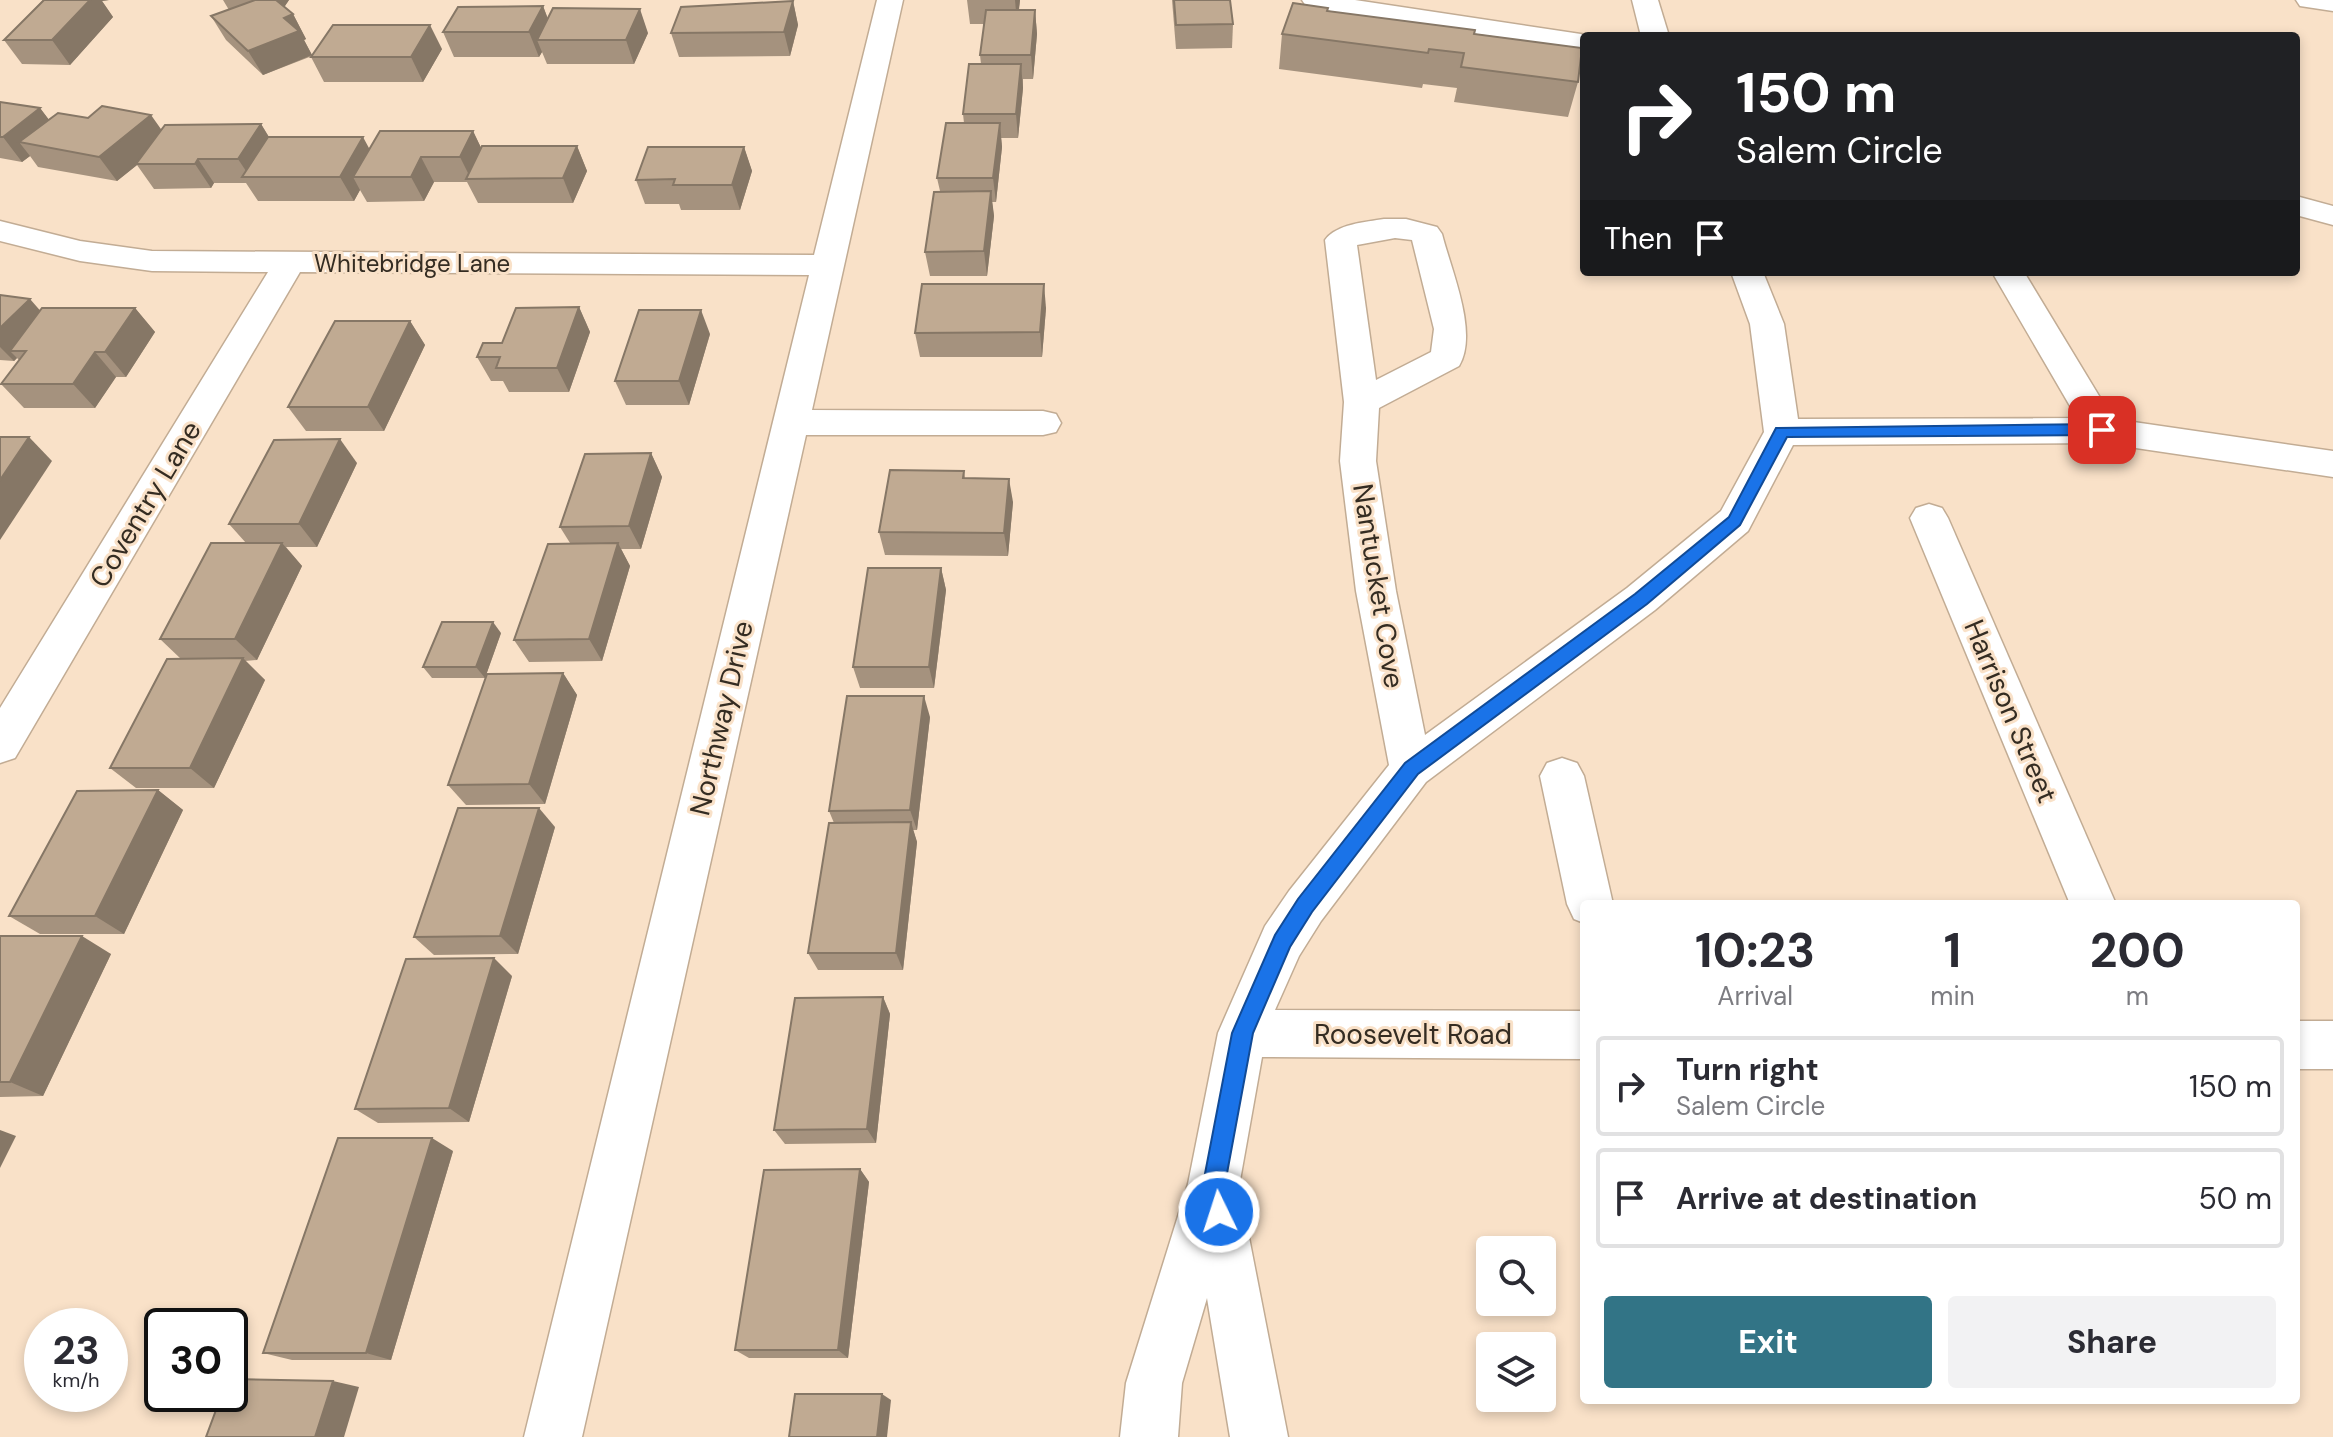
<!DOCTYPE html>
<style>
body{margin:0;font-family:"DM Sans",sans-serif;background:#f2f2f3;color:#2b2b33;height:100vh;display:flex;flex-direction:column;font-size:30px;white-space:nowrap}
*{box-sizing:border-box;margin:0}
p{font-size:26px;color:#7c7c81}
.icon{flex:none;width:44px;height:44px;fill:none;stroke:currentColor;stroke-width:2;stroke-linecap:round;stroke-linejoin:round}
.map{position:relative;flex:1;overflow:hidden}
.side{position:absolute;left:1580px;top:900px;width:720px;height:504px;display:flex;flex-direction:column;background:#fff;border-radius:8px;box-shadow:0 4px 12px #0003}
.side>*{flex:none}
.top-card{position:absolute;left:1580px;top:32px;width:720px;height:244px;border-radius:8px;box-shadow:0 4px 12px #0003;background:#202124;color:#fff;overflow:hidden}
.fabs{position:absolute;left:1476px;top:1236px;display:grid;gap:16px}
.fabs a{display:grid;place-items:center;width:80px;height:80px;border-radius:8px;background:#fff;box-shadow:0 4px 12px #0003;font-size:40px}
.speed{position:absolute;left:24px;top:1308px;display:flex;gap:16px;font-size:40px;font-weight:700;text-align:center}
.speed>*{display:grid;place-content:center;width:104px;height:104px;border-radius:50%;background:#fff;box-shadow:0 4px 12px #0003;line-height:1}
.speed small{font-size:20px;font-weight:400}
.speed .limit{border:4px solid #111;border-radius:12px;background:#fff;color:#111}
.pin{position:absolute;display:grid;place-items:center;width:68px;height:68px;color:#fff;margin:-34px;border-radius:16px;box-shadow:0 4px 12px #0006}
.me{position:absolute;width:88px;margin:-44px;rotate:356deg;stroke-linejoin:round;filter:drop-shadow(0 0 6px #0008)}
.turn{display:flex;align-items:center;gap:28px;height:168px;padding:0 24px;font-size:36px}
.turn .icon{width:104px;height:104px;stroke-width:2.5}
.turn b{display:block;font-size:56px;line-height:68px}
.then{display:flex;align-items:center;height:76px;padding:0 24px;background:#0003;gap:16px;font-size:30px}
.eta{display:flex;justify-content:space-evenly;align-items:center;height:136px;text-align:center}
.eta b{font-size:48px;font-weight:700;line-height:56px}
.button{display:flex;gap:16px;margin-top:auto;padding:16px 24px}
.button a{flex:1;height:92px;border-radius:8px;background:#327486;color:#fff;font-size:32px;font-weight:700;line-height:92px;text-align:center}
.button a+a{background:#f2f2f3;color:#2b2b33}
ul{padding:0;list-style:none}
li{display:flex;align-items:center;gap:24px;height:100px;margin:0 16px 12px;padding:0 8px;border:4px solid #e1e1e2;border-radius:8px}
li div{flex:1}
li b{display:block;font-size:30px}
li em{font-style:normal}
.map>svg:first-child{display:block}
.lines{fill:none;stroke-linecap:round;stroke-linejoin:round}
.minor-casing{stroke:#c2ac94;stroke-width:3}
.minor{fill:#fff;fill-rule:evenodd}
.wall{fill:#a5927e}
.shaded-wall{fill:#867766}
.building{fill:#c0aa92;stroke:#867766;stroke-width:2}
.route{fill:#1a73e8;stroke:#114b97;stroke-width:2}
.labels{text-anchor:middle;stroke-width:6;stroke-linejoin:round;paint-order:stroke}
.far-street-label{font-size:24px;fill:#342c22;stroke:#f9e1c8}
.street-label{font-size:28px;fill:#342c22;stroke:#f9e1c8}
</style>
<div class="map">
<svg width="2333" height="1437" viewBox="0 0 2333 1437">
<rect width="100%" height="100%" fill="#f9e1c8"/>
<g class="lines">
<g class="minor-casing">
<g id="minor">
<polygon points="877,0 903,0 812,410 1043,411 1056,414 1061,423 1056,432 1043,435 806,435 582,1437 524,1437 809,275 300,272 15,758 0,763 0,708 268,272 152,271 80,261 0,241 0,221 80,241 152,251 814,255"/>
<polygon points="1302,0 1355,0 1594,36 1584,36 1584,49 1371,19 1306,6"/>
<polygon points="1632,0 1658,0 1669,36 1641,36"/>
<polygon points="2296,0 2333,0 2333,11 2300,6"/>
<polygon points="2296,196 2333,206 2333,225 2296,215"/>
<path d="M1384,219H1406L1437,227L1442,234C1451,270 1479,333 1459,366L1379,408L1376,461L1396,591L1425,735L1627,588L1721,511L1764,432L1750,324L1731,272H1763L1784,324L1798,419L2077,418L1992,272H2024L2113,419L2333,451V477L2102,443L1793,445L1748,531L1655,610L1426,782L1321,921L1299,956L1275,1010L1584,1011V1059L1262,1057L1239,1186L1288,1437H1230L1207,1298L1182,1383L1178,1437H1120L1126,1383L1188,1184L1218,1033L1265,926L1289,891L1389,765L1356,591L1340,461L1344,402L1325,240C1336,224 1366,222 1384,219ZM1395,238L1412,240L1434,329L1431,352L1376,380L1357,245Z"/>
<polygon points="1929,504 1942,508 1948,518 2116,904 2070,904 1910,518 1916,508"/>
<polygon points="1562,758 1577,763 1584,776 1613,904 1584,904 1584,923 1574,919 1567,904 1540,776 1547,763"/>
<rect x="2296" y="1021" width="37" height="48"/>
</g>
</g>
<use href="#minor" class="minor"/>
</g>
<g class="wall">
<polygon points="43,0 109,0 102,1 113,17 70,65 22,64 4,40"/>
<polygon points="223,0 289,0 284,7 293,14 306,39 304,40 312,55 442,49 423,82 324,82 311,57 312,56 263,75 226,40 211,16 229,10"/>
<polygon points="967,0 1020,0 1019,10 1035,10 1037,34 1033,79 1023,79 1023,88 1018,138 1001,138 1002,147 996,202 992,202 994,216 987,276 930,276 925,252 940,191 937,178 964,123 963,114 981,64 980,55 984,24 970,24"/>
<polygon points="1172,0 1230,0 1233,24 1232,48 1176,49"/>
<polygon points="793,1 798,25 790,56 679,57 671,33"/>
<polygon points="543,6 548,19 648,33 634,64 547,64 542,52 539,57 454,57 443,32"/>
<polygon points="1328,11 1474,34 1578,82 1568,117 1454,102 1457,88 1423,84 1422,88 1279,69 1282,34"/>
<polygon points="0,102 40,108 49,120 162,130 261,124 269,137 370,149 473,131 481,148 577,146 587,171 573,203 478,203 467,182 434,182 424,201 367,202 360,190 354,201 258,201 246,183 214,183 211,188 154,189 137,165 117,181 38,167 30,156 22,162 0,158"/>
<polygon points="744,147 752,171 740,210 681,210 679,204 645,204 636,180"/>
<polygon points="0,295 40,310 135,308 155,332 126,377 116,377 95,408 24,408 1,384 19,360 17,358 14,361 0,360"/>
<polygon points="579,307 590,332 569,392 509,392 503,381 491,381 477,357 502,343"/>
<polygon points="1046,308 1042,357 920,357 915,333"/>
<polygon points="410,321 425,345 384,431 306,431 288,407"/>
<polygon points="710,334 689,405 626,405 615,381"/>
<polygon points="651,453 662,477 641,549 621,549 630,566 602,661 529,662 514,640 570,543 560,527"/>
<polygon points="357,463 317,547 286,547 302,566 257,660 245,661 265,680 214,788 136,788 110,768 181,659 160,639 246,543 229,524"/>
<polygon points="964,471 965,478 1013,502 1008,556 885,555 879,532"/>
<polygon points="941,568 946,590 934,688 860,688 853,667"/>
<polygon points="501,633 485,678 432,678 423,667"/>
<polygon points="563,673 577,695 545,804 466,805 448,785"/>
<polygon points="930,717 917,830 913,830 917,842 903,970 818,970 808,953 834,823 829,811"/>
<polygon points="158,790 183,810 124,934 40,934 9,916"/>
<polygon points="555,827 518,954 434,955 414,937"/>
<polygon points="0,936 111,954 43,1096 0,1097"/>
<polygon points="512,976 469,1122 378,1123 355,1109"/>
<polygon points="883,997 890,1014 876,1143 785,1144 774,1130"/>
<polygon points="453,1151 391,1360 292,1360 263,1353"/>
<polygon points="860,1169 869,1182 848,1358 749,1358 735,1350"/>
</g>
<g class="shaded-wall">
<polygon points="72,0 109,0 102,1 113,17 70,65 52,40"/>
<polygon points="271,0 289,0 279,15"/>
<polygon points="1015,0 1020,0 1017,23"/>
<polygon points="793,1 798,25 790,56 784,32"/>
<polygon points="543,6 552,30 537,40 542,52 539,57 529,32"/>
<polygon points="640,9 648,33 634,64 626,40"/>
<polygon points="1035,10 1037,34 1033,79 1031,55"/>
<polygon points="293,14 306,39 304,40 312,55 263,75 248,51 284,18"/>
<polygon points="430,25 442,49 423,82 411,57"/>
<polygon points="1021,64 1023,88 1018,138 1016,114"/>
<polygon points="40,108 59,133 19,142 30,156 22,162 3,137"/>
<polygon points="151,115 168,139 136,164 137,165 117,181 99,157"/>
<polygon points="1000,123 1002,147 996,202 993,178"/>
<polygon points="261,124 276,149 250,177 238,159"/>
<polygon points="473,131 485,156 471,179 460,157"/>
<polygon points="363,137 376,161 353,177 360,190 354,201 340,177"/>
<polygon points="577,146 587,171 573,203 563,178"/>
<polygon points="744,147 752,171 740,210 732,185"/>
<polygon points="421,157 434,182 424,201 411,177"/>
<polygon points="198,159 214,183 211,188 195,164"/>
<polygon points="991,191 994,216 987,276 984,251"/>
<polygon points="1044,284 1046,308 1042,357 1040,332"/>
<polygon points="30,299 51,323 10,351 17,358 14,361 0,347 0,328"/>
<polygon points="579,307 590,332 569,392 557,368"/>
<polygon points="135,308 155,332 126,377 105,352"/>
<polygon points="701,310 710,334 689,405 679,381"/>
<polygon points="410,321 425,345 384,431 368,407"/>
<polygon points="95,352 116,377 95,408 73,384"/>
<polygon points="29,437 52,461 0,540 0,480"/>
<polygon points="340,439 357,463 317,547 299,524"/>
<polygon points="651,453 662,477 641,549 629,526"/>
<polygon points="1009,479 1013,502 1008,556 1004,533"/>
<polygon points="282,543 302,566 257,660 235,639"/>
<polygon points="618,543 630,566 602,661 589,639"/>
<polygon points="941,568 946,590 934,688 929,667"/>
<polygon points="493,622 501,633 485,678 476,667"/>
<polygon points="243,658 265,680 214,788 190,768"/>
<polygon points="563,673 577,695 545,804 529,784"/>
<polygon points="924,696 930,717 917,830 910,810"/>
<polygon points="158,790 183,810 124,934 95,916"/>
<polygon points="539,808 555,827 518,954 500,936"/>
<polygon points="911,822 917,842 903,970 896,953"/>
<polygon points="82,936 111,954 43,1096 10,1082"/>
<polygon points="494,958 512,976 469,1122 449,1108"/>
<polygon points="883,997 890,1014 876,1143 867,1129"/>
<polygon points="0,1130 16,1136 0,1168"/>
<polygon points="432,1138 453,1151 391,1360 366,1353"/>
<polygon points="860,1169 869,1182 848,1358 838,1350"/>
<polygon points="333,1381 359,1387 344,1437 315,1437"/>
<polygon points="882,1394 891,1400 887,1437 877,1437"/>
</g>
<g class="building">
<polygon points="44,0 90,0 52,40 4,40"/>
<polygon points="255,0 276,0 293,14 284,18 299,31 248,51 211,16"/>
<polygon points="1174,0 1230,0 1233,24 1176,25"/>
<polygon points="793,1 784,32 671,33 681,7"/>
<polygon points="1293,3 1328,8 1327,11 1475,30 1474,34 1582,48 1578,82 1461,67 1464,53 1429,49 1428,53 1282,34"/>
<polygon points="543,6 529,32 443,32 458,7"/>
<polygon points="553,8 640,9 626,40 537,40"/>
<polygon points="986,10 1035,10 1031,55 980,55"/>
<polygon points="333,25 430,25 411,57 311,57"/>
<polygon points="969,64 1021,64 1016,114 963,114"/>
<polygon points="0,102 40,108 3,137 0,137"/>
<polygon points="102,106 151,115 99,157 19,142 58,113 88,118"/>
<polygon points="946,123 1000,123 993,178 937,178"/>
<polygon points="261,124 238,159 198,159 195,164 136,164 165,125"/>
<polygon points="380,131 473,131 460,157 421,157 411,177 353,177"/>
<polygon points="268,137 363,137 340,177 242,177"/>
<polygon points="482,146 577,146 563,178 466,179"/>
<polygon points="648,147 744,147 732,185 673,185 675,179 636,180"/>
<polygon points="991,191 984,251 925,252 934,192"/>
<polygon points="922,284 1044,284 1040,332 915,333"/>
<polygon points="0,295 30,299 0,328"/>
<polygon points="579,307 557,368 496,368 500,357 477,357 483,343 502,343 516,308"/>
<polygon points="42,308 135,308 105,352 95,352 73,384 1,384 26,351 10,351"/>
<polygon points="639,310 701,310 679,381 615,381"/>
<polygon points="335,321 410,321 368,407 288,407"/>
<polygon points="0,437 29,437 0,480"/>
<polygon points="340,439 299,524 229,524 274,440"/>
<polygon points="651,453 629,526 560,527 585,454"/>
<polygon points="890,470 964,471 963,478 1009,479 1004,533 879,532"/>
<polygon points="211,543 282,543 235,639 160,639"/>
<polygon points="618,543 589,639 514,640 548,544"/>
<polygon points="868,568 941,568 929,667 853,667"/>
<polygon points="442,622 493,622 476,667 423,667"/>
<polygon points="243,658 190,768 110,768 167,659"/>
<polygon points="563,673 529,784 448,785 487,674"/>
<polygon points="847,696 924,696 910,810 829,811"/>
<polygon points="158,790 95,916 9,916 77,791"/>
<polygon points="458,808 539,808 500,936 414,937"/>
<polygon points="911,822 896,953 808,953 829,823"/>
<polygon points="0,936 82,936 10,1082 0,1082"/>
<polygon points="494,958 449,1108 355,1109 406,959"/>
<polygon points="883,997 867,1129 774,1130 795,998"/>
<polygon points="338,1138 432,1138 366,1353 263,1353"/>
<polygon points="860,1169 838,1350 735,1350 764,1170"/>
<polygon points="230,1379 333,1381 315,1437 206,1437 222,1394 230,1394"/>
<polygon points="795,1394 882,1394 877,1437 789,1437"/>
</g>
<polygon class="route" points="2102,424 2110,430 2102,435 1787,437 1740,525 1647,604 1418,774 1312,912 1290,947 1253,1033 1225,1184 1230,1212 1227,1220 1219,1223 1211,1220 1203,1184 1232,1033 1275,935 1298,899 1405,763 1635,594 1729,517 1776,428"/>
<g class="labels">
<g class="far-street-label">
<text x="412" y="272">Whitebridge Lane</text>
</g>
<g class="street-label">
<text transform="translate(145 504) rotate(-59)" y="10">Coventry Lane</text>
<text transform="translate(1379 586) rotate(81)" y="10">Nantucket Cove</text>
<text transform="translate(2011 711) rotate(67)" y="10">Harrison Street</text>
<text transform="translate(721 718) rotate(-77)" y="10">Northway Drive</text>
<text x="1413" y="1044">Roosevelt Road</text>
</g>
</g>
</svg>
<div class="fabs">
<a><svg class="icon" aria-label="search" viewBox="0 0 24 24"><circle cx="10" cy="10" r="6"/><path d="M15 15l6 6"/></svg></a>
<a><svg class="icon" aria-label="layers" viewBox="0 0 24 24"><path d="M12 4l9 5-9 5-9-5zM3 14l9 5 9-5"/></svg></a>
</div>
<div class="speed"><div>23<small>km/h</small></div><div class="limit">30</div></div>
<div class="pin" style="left:2102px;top:430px;background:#d93025"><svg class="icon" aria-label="arrive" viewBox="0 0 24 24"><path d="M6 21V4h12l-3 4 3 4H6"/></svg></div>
<svg class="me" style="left:1219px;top:1212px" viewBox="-20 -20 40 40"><circle r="17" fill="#1a73e8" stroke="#fff" stroke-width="3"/><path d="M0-11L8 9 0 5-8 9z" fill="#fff"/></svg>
<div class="top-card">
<div class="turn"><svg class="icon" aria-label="right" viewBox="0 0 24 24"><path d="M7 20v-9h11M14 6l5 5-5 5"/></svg><div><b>150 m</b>Salem Circle</div></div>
<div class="then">Then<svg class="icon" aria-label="arrive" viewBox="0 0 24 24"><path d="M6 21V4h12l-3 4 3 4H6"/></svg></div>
</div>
<section class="side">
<div class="eta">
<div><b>10:23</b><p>Arrival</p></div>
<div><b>1</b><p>min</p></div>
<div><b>200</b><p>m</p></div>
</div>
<ul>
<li><svg class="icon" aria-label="right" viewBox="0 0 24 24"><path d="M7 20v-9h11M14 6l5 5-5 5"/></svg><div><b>Turn right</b><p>Salem Circle</p></div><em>150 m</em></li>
<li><svg class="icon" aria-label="arrive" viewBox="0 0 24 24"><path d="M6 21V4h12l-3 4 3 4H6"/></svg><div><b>Arrive at destination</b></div><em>50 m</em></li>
</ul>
<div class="button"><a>Exit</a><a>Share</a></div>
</section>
</div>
